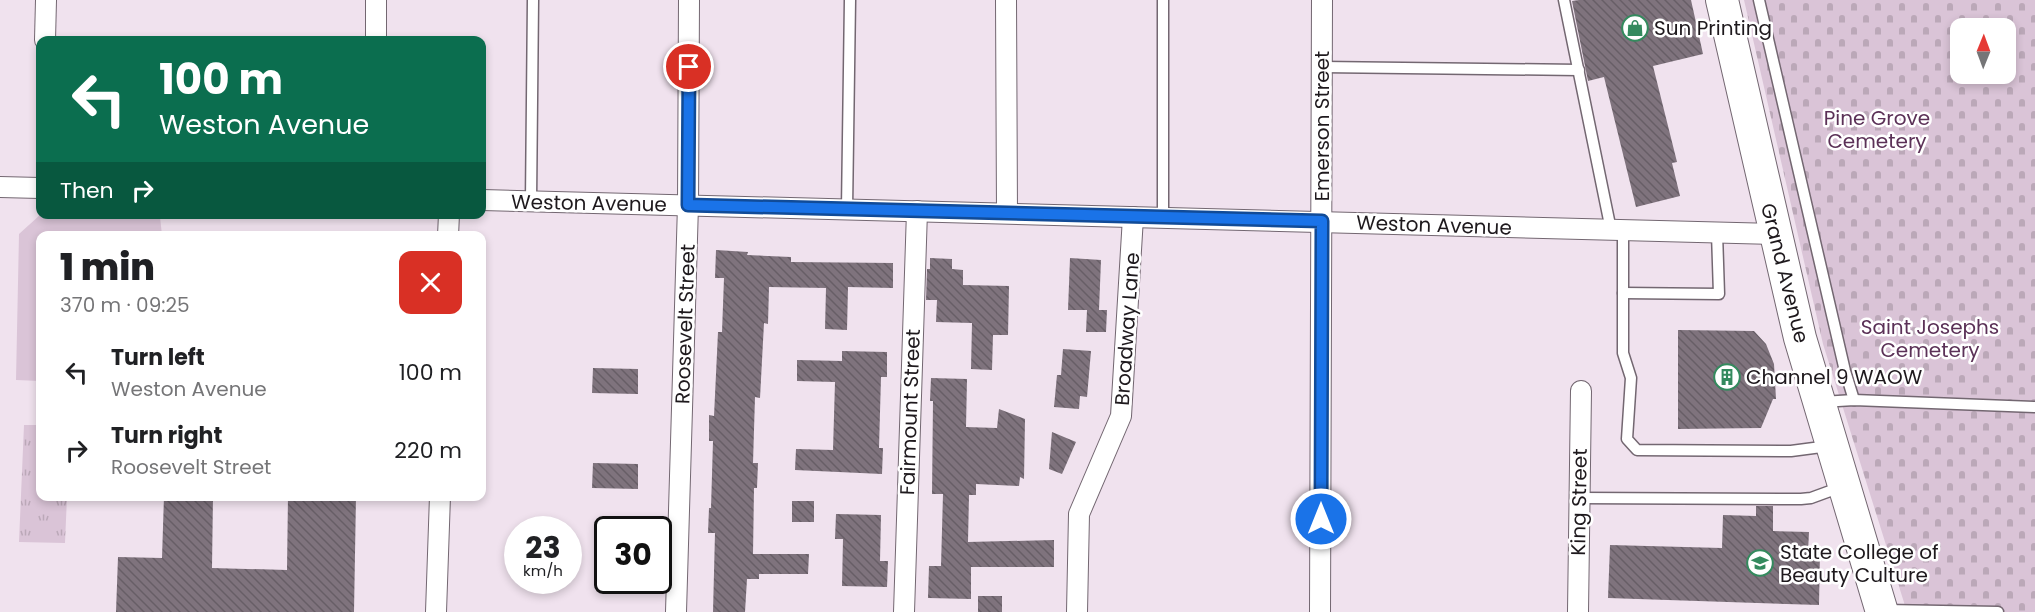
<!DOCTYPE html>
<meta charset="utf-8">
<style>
body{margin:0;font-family:Poppins,sans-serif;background:#f2f2f2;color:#202124;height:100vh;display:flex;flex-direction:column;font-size:22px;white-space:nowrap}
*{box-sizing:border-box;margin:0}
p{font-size:20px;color:#757577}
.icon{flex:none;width:33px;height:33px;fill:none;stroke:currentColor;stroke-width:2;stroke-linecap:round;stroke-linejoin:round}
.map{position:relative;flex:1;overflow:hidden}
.details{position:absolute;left:36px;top:231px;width:450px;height:270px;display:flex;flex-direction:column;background:#fff;border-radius:12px;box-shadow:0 3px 9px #0003}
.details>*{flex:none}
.hud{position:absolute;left:36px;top:36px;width:450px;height:183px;border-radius:12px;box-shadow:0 3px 9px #0003;background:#0b6e4f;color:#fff;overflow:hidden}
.needle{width:39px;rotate:1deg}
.controls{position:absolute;left:1950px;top:18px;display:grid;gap:12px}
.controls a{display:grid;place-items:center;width:66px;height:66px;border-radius:12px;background:#fff;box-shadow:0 3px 9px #0003;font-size:30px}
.speed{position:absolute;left:504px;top:516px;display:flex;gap:12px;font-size:30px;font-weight:700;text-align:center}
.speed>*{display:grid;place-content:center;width:78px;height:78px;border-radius:50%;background:#fff;box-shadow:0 3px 9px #0003;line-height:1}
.speed small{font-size:15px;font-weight:400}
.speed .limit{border:3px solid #111;border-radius:9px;background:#fff;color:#111}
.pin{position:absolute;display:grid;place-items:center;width:51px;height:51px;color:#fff;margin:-26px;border:3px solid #fff;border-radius:50%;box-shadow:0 2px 6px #0007}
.me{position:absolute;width:66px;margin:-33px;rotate:0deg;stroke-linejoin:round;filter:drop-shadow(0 0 4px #0008)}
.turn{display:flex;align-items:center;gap:21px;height:126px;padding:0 24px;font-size:27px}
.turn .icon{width:78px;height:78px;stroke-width:2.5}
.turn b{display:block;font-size:42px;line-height:51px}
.then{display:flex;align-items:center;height:57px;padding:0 24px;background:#0003;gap:12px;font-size:22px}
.round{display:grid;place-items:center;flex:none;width:63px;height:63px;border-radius:12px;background:#f2f2f2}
.head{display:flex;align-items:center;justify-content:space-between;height:102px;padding:0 24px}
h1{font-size:36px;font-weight:800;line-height:45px}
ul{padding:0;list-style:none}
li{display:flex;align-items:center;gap:18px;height:78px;padding:0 24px}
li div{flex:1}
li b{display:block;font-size:22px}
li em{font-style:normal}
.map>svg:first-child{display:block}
.grass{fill:#dac4d7}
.cemetery{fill:url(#cemetery-stones);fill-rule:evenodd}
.park{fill:url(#park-tufts)}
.building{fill:url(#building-back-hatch)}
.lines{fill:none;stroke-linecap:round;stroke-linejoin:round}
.lane-casing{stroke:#736771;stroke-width:13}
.street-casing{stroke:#736771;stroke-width:22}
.primary-casing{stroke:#736771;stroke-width:34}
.lane{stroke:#fff;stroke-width:10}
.street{stroke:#fff;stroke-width:20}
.primary{stroke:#fff;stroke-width:32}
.route-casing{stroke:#114b97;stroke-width:15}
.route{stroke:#1a73e8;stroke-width:10}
.labels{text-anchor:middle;stroke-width:5;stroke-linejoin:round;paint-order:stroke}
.poi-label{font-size:20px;fill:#1e191d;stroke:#fff;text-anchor:start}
.park-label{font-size:20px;fill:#5b3157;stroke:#fff}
.street-label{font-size:20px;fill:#1e191d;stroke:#fff}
</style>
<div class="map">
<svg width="2035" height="612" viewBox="0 0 2035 612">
<defs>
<pattern id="cemetery-stones" width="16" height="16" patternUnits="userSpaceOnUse" patternTransform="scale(1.5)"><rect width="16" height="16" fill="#dac4d7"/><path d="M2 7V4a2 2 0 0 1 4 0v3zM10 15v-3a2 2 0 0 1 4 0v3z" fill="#bba8b8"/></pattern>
<pattern id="park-tufts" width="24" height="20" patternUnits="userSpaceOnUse" patternTransform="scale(1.5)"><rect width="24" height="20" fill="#dac4d7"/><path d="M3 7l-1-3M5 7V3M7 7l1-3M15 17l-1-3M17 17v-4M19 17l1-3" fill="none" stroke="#bba8b8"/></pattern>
<pattern id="building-back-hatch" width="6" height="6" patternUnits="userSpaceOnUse" patternTransform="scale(1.5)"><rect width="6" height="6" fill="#7f737d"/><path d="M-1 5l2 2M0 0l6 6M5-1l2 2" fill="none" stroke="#675e66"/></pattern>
</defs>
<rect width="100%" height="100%" fill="#f0e2ee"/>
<polygon class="grass" points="40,215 160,217 162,235 40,236 40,381 16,380 19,234"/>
<path class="cemetery" d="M1744,0H2035V612H1907L1823,344ZM1960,28H2006V74H1960Z"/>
<polygon class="park" points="24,425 40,425 40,496 67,497 65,543 19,542"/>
<g class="building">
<polygon points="1579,0 1691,0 1703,54 1653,66 1677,162 1672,163 1680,196 1636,207 1604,77 1588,81 1572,1"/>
<polygon points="716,250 748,252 747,255 791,257 791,262 893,263 893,288 848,287 847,330 825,329 826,288 769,287 768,324 764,323 760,398 755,397 753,463 758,463 757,488 754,488 753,554 809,554 808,574 759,574 759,579 747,579 745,612 713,612 715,533 708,533 709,508 711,508 713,441 709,441 709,415 714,416 718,332 722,332 724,278 715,278"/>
<polygon points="930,258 952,259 952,269 963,270 963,285 1009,286 1008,335 993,335 992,370 971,369 972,323 936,322 937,300 926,300 927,269 930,269"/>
<polygon points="1070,258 1101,260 1099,310 1107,310 1106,332 1086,332 1087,310 1068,310"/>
<polygon points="1678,330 1754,331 1766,344 1774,364 1776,399 1773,399 1761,428 1678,429"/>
<polygon points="1063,349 1091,351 1087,397 1080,396 1079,409 1054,407 1057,375 1061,375"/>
<polygon points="842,351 887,352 887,377 881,377 879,448 883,448 882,474 795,470 796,449 833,450 835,382 797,381 797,360 842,361"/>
<polygon points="593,368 638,369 638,394 592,393"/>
<polygon points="931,378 967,379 966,427 997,428 999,409 1025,419 1024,479 1020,477 1019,486 976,484 976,495 969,495 968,542 1054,540 1054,567 971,567 971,599 928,598 929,566 941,566 943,494 932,494 933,401 930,401"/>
<polygon points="1052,432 1076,442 1062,474 1049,469"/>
<polygon points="593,463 638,464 638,489 592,488"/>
<polygon points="164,496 213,496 212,568 287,570 288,496 356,496 354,612 116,612 118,557 162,558"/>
<rect x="792" y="501" width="22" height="21"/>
<polygon points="1756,506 1773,506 1773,531 1809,532 1808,552 1820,552 1819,605 1608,598 1610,545 1722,548 1723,515 1756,516"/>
<polygon points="836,514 881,515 880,561 888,561 887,587 842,586 843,539 835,539"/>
<rect x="978" y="596" width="24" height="16"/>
</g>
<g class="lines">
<g class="lane-casing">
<g id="lane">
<polyline points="1564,0 1611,230"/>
<polyline points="1759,0 1845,371 1854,400"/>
<polyline points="1322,67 1579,70"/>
<polyline points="531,201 533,0"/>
<polyline points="847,209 850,0"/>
<polyline points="1163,217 1163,0"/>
<polyline points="1623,230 1623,353 1631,378 1627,439 1637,450 1791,451 1829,446"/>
<polyline points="1623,293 1719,294 1717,233"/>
<polyline points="1822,402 1854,400 2035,407"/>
<polyline points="1579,498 1801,499 1811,498 1841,487"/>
<polyline points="1885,610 1998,612"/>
</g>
</g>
<g class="street-casing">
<g id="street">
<polyline points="1006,0 1007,213"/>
<polyline points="45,40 46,0"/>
<polyline points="376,40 376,0"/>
<polyline points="0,187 40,188"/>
<polyline points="482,200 1775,234"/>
<polyline points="448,236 449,214"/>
<polyline points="436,612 440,496"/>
<polyline points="676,612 688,205 689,0"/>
<polyline points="904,612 917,211"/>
<polyline points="1077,612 1079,514 1121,416 1133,217"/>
<polyline points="1320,612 1322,0"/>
<polyline points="1578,612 1581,391"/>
</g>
</g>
<g class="primary-casing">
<polyline id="primary" points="1722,0 1800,338 1882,612"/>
</g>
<use href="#lane" class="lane"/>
<use href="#street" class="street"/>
<use href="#primary" class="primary"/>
</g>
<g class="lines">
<g class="route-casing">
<polyline id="route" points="689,67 688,205 1322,221 1321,519"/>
</g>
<use href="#route" class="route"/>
</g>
<defs>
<g id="shop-ring" transform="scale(1.35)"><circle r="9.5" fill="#fff" stroke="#348a5e" stroke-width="1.5"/><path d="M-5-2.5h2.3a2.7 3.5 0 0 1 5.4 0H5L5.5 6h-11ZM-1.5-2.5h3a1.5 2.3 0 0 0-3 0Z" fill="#348a5e"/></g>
<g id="building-ring" transform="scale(1.35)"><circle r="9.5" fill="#fff" stroke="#348a5e" stroke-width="1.5"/><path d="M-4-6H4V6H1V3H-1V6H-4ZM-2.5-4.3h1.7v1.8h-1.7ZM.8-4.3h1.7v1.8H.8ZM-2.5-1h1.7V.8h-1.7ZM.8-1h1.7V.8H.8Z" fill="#348a5e"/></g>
<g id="university-ring" transform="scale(1.35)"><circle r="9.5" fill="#fff" stroke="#348a5e" stroke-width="1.5"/><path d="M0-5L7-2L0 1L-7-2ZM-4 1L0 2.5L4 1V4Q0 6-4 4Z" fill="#348a5e"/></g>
</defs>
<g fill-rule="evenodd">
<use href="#shop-ring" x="1635" y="28"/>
<use href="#building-ring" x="1727" y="377"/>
<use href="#university-ring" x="1760" y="563"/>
</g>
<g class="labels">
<g class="poi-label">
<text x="1654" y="35">Sun Printing</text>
<text x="1746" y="384">Channel 9 WAOW</text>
<text x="1780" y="559">State College of<tspan x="1780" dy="23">Beauty Culture</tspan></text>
</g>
<g class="park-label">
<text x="1877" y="125">Pine Grove<tspan x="1877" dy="23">Cemetery</tspan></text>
<text x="1930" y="334">Saint Josephs<tspan x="1930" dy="23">Cemetery</tspan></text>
</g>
<g class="street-label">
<text transform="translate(1322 126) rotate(-90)" y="7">Emerson Street</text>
<text transform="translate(589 203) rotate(1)" y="7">Weston Avenue</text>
<text transform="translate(1434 225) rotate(2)" y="7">Weston Avenue</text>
<text transform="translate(1785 273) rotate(76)" y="7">Grand Avenue</text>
<text transform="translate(685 324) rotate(-88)" y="7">Roosevelt Street</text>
<text transform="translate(1127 329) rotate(-86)" y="7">Broadway Lane</text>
<text transform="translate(910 412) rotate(-88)" y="7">Fairmount Street</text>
<text transform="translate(1579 502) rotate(-89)" y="7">King Street</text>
</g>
</g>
</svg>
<div class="controls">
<a><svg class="needle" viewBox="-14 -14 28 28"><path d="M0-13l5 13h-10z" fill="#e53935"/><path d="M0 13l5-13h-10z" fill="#757577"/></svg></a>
</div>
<div class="speed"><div>23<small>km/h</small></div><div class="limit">30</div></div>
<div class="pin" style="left:689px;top:67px;background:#d93025"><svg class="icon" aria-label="arrive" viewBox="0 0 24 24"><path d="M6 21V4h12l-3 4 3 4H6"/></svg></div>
<svg class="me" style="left:1321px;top:519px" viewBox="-20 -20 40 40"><circle r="17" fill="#1a73e8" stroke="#fff" stroke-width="3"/><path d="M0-11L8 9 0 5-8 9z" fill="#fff"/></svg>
<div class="hud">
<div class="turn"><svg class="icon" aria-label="left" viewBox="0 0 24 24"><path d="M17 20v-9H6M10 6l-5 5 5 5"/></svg><div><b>100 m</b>Weston Avenue</div></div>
<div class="then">Then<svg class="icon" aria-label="right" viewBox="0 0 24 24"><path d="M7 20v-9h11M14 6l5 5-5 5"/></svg></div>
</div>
<section class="details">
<div class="head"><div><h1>1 min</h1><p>370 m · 09:25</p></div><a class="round" style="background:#d93025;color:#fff"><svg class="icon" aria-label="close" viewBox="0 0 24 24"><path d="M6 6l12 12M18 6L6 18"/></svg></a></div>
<ul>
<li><svg class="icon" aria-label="left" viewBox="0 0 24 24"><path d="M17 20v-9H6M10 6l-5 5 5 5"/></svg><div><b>Turn left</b><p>Weston Avenue</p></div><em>100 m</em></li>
<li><svg class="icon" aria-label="right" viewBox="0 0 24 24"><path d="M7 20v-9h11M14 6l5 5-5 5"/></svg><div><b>Turn right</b><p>Roosevelt Street</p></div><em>220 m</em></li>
</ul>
</section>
</div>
